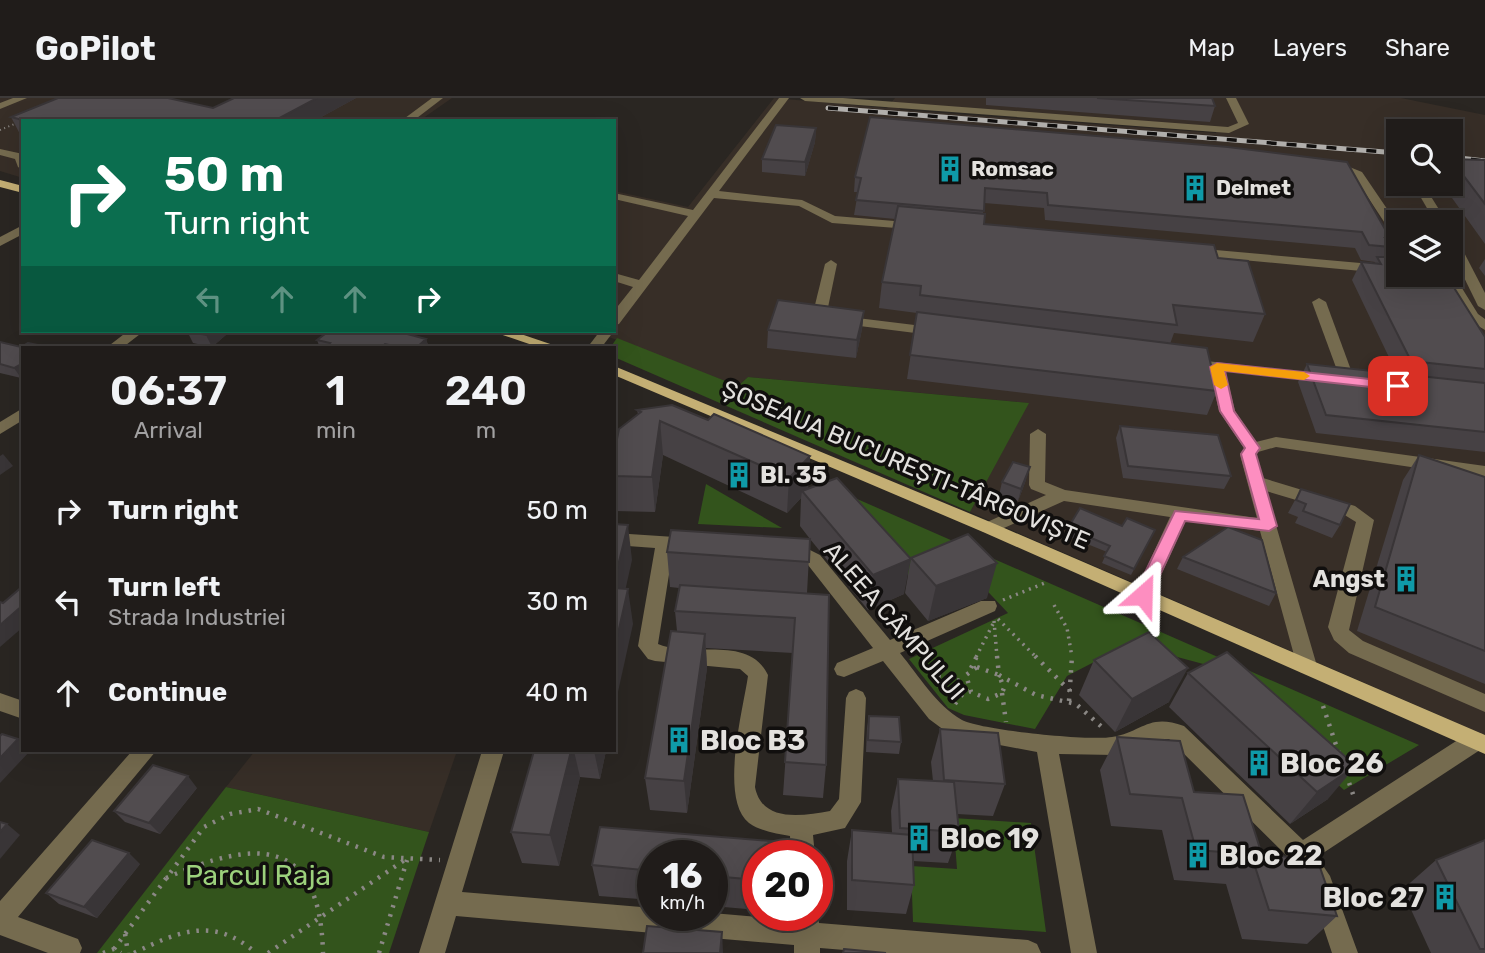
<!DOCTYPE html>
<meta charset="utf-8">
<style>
body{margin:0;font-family:Rubik,sans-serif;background:#2d2927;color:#f1f3f6;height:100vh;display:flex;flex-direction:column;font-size:26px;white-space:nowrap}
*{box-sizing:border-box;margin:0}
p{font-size:23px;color:#a2a1a2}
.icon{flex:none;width:38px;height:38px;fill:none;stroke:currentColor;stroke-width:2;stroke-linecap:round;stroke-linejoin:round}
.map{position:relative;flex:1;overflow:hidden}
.details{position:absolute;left:21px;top:248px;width:595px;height:406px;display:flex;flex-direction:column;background:#201c1a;border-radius:0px;box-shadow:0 7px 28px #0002,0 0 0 2px #3d3a39}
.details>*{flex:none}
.top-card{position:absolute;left:21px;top:21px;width:595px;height:214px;border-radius:0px;box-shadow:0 7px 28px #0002,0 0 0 2px #3d3a39;background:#0b6e4f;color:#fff;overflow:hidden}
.tools{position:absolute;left:1386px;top:21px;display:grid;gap:14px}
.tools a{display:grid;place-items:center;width:77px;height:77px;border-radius:0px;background:#201c1a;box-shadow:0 7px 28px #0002,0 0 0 2px #3d3a39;font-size:35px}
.speed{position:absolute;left:637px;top:742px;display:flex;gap:14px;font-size:35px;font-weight:700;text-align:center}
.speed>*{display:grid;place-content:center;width:91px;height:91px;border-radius:50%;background:#201c1a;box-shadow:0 7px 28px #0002,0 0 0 2px #3d3a39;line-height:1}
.speed small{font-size:18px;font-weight:400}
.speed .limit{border:10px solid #d22;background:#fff;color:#111}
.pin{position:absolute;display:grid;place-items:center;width:60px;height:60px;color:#fff;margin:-30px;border-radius:14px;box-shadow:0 4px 10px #0006}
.me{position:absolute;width:77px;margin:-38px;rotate:25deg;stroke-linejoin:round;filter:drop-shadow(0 0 5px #0008)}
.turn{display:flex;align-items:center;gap:24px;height:147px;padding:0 28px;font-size:32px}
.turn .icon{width:91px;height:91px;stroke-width:2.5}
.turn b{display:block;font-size:49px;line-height:60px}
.lanes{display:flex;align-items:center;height:66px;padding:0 28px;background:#0003;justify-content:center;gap:35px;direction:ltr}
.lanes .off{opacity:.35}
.eta{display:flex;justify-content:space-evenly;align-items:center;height:119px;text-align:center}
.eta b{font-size:42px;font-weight:600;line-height:49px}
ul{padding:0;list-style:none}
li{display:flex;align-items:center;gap:21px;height:91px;padding:0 28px}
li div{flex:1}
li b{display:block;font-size:26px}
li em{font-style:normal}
header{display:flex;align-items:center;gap:42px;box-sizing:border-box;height:98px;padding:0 35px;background:#201c1a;border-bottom:2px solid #3d3a39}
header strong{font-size:33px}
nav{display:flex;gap:38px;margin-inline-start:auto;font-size:24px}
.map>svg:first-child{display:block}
.built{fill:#372e27;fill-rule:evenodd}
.green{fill:#33541c}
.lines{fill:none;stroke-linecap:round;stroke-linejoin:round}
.path-far2{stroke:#8b8885;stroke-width:2;stroke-dasharray:1 3.5;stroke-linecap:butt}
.path-far1{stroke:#8b8885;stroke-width:3.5;stroke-dasharray:2 5;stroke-linecap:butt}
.path{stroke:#8b8885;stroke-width:4.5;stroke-dasharray:2.5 7;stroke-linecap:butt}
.minor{fill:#756b4f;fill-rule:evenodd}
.major{fill:#c4af74;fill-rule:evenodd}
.rail-casing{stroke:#b1afac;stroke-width:5}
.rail{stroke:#110f0e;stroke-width:3.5;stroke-dasharray:10;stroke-linecap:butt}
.wall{fill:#464144}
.shaded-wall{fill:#393537}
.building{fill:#514c4f;stroke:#393537;stroke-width:2}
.route{fill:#fd8ec0;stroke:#a45c7d;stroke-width:2}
.slow{fill:#f59e0b}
.labels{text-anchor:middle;stroke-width:7;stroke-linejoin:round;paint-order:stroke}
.far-poi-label{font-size:21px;font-weight:bold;fill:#e3e1de;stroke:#110f0e;text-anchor:start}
.street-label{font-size:24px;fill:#e3e1de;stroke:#110f0e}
.poi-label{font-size:24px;font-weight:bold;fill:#e3e1de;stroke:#110f0e;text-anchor:start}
.near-poi-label{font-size:28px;font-weight:bold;fill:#e3e1de;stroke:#110f0e;text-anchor:start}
.near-park-label{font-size:28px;fill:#9cd17c;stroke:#110f0e}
</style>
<header>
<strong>GoPilot</strong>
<nav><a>Map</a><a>Layers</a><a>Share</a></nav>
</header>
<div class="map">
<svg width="1485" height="855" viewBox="0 0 1485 855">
<rect width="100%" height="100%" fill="#2a2622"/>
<g class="built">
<polygon points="0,0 117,0 207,20 250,0 452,0 419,23 23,23 23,80 0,73"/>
<path d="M774,0L887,10L895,0H1401L1485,17V637L970,414L1028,305L748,279L738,288L593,233H614V93L688,109ZM898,9L1216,34V35L901,12ZM1398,33H1451V86H1398ZM1398,124H1451V177H1398Z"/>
<polygon points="255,653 457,653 429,734 226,689"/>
</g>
<g class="green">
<polygon points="617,240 738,288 748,279 1029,305 970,414 614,259 614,250 610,250"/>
<polygon points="706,386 782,430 698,426"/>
<polygon points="848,397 1419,647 1344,692 1207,567 1129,546 1067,578 1035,631 964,617 948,610 909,561 1008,515 960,464 914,483 846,407"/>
<polygon points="226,689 429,734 389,855 97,855"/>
<polygon points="953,720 1031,725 1046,834 913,824 911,768 957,771"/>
</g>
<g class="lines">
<polyline class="path-far2" points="0,32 17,25"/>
<g class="path-far1">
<polyline points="1003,502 1045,485"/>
<polyline points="1054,507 1067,530 1072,559"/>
<polyline points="998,521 1036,559"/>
<polyline points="994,523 997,559"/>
<polyline points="976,559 994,524"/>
</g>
<g class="path">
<polyline points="997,558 999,577 1036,597 1076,606 1103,630"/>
<polyline points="1035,558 1070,593"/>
<polygon points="977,569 999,577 1004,590 1002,595 988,601 971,594 966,577"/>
<polyline points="971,570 977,558"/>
<polyline points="929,576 965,584"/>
<polyline points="1002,595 1006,624"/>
<polyline points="1069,603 1072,558"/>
<polyline points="955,606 967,590"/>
<polyline points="1323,608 1339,656"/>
<polyline points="1346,676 1354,699"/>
<path d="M166,780C255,741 320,737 323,855"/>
<polyline points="125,836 128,855"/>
<polyline points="114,851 204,729 230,716 258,711 384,759 440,762"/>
<polyline points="103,855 114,851 121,855"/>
<path d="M134,855C179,833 214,818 256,855"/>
<polyline points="268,855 406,761"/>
<polyline points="379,855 407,762"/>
</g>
<g class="minor">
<polygon points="13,0 27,0 0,11 0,5"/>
<polygon points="432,0 443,0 413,23 401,23"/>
<polygon points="779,0 789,0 719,93 802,102 835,118 918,125 924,129 922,132 832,125 799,108 714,100 619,226 614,227 614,213 633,189 614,183 614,175 639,182 688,118 614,101 614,95 693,112"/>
<polygon points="800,0 843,0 1228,29 1238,25 1226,0 1236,0 1249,26 1229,35 805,3"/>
<polygon points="0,51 23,56 23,72 18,69 15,61 0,57"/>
<polygon points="1326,68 1347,68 1362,74 1398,127 1398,140 1394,139 1354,78 1326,72"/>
<polygon points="1413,86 1423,86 1447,124 1435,124"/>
<polygon points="23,127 23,136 0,148 0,139"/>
<polygon points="1451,137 1457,141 1485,195 1485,212 1478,208 1451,153"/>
<polygon points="1193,150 1383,167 1398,163 1398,171 1383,175 1189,157 1189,151"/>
<polygon points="831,162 837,166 826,219 819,223 812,219 825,166"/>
<polygon points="1452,174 1478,216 1485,221 1485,232 1468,222 1441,177 1451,177"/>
<polygon points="1319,200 1326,204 1355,283 1353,286 1348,287 1341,283 1312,204"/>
<polygon points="841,218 939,230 946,234 939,238 836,225 834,222"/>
<polygon points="128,233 144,233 122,250 106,250"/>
<polygon points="600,233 614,233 601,250 587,250"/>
<polygon points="1189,261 1329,277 1329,283 1324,284 1225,273 1235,313 1256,344 1276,339 1485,368 1485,380 1276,349 1258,354 1256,357 1263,380 1355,408 1374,422 1349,532 1363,543 1485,596 1485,614 1349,555 1334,542 1328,529 1356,424 1343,416 1266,393 1317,568 1314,574 1307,576 1300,574 1297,568 1260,433 1186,422 1152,497 1150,502 1136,502 1134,497 1170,419 1064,403 995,434 983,434 980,430 983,426 1046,397 1031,391 1029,387 1030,336 1038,331 1046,336 1045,384 1065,392 1257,420 1240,357 1244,350 1219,313 1210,272 1184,268 1182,265"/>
<polygon points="23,310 23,322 0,336 0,324"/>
<path d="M614,435L690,440L699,446L690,452L673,451L658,546C693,561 748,536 768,577L755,689C762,725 802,718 830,713L839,701L846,600L849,594L856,591L863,594L866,600L861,704L845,730L813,737L815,758H791L790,738C777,736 760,733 749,725C719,701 743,612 748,578L740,571L655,563L648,561L638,548L655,450L614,447Z"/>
<path d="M788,446L804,449L820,457L890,542L981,503H995L997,508L995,513L900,555C919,578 936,607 962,622C980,632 1090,643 1112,639C1143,634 1148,615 1184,628L1303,742L1467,636L1475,634L1483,636L1485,645L1483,650L1317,759L1330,778L1358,855H1332L1311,792L1293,764L1169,641H1154L1114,657L1059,656L1097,855H1071L1037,654L952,638L929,621L883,563L844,579L837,577L834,571L837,565L873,550L808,467L782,458L779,453Z"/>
<polygon points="0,595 23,603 23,621 0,613"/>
<polygon points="132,653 156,653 18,819 78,841 82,850 80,855 48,855 0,837 0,803"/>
<polygon points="482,653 504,653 462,794 653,810 653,817 712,815 795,822 795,817 817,817 817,812 819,825 1028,842 1037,846 1041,855 882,855 820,850 820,855 794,855 794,847 456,818 445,855 419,855"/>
</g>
<g class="major">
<polygon points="0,82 23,88 23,95 0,89"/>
<polygon points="491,233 512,233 562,250 541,250"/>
<polygon points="614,268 995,426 1485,637 1485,656 983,434 614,277"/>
</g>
<g class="rail-casing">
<g id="rail">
<polyline points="828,10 1398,55"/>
<polyline points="1451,59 1485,63"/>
</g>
</g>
<use href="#rail" class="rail"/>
</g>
<g class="wall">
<polygon points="234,0 356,0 314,23 23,23 23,38 21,38 11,19 213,10"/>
<polygon points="986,0 1212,0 1215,8 1210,24 986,7"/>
<polygon points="870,19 1390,140 1388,144 1391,149 1385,159 1398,177 1485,239 1485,354 1316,335 1298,284 1307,266 1397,276 1352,182 1361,164 1374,166 1375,164 1361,162 1355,150 1045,122 1044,110 984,105 983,115 984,126 1218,160 1265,216 1253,244 1174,235 1170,246 1217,293 1207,317 907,281 917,215 879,210 882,184 895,121 854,117 858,94 854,94 855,79"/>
<polygon points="816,30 815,44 805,78 762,74 762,61"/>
<polygon points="1451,61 1485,62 1485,146 1442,86 1451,86"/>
<polygon points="1485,161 1485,178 1479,170"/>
<polygon points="864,213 862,231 856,260 767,250 768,232"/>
<polygon points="187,233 227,236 212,249 193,245"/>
<polygon points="426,241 429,250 320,250 317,242"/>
<polygon points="0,244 21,249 21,280 0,275"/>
<polygon points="637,312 708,322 810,358 808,390 904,496 868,512 810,441 807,495 826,667 823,700 783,697 793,555 706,550 707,570 687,715 650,712 645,680 677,533 675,513 679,490 670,489 667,454 810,441 800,428 801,400 787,415 663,357 655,414 615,413 614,356 638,316"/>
<polygon points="1120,328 1231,378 1224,391 1123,380 1116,340"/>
<polygon points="1419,357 1485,379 1485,586 1357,533 1403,382"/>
<polygon points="1026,382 1018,403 999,397 1002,384"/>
<polygon points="1301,391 1340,427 1332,440 1295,425 1298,419 1288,415"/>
<polygon points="1122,428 1155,432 1131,477 1102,465 1107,454 1065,437 1068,430"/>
<polygon points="1183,459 1276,495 1269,508 1177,471"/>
<polygon points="911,460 987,500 928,523 905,495"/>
<polygon points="1094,562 1169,604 1115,634 1079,597"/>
<polygon points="1188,575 1328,701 1290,726 1169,609"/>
<polygon points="869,618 901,644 899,656 866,654 867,630"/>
<polygon points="940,631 1005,686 993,718 957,716 959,734 948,765 913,763 914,787 906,816 847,812 847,763 852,732 892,735 891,713 898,681 933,683 931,664"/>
<polygon points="1117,639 1194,694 1262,757 1337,818 1307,846 1242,841 1226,786 1174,782 1162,732 1111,728 1100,672"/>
<polygon points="534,653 606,653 600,681 580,679 559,768 522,765 511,734"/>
<polygon points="197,690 160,736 125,724 114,713"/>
<polygon points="600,729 783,744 782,758 758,758 758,812 712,808 712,758 653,758 653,802 599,798 592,767"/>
<polygon points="1485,742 1485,855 1431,855 1402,792 1436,762"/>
<polygon points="140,766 97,820 59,806 46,795"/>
</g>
<g class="shaded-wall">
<polygon points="317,0 356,0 314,23 274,23"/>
<polygon points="816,30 815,44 805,78 805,64"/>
<polygon points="864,213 862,231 856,260 857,242"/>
<polygon points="211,233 225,233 227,236 212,249 206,237"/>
<polygon points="426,241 429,250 416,250"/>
<polygon points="23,265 23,279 21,280 14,270"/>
<polygon points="660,323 663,357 655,414 652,379"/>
<polygon points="3,356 13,368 0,377 0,358"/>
<polygon points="810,358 808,393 802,393 801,400 787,415 789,380"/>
<polygon points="1030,369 1026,382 1018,403 1021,391"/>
<polygon points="628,427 632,462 618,525 614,499 614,484"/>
<polygon points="911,461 904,496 868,512 873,477"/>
<polygon points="997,465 987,500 928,523 936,488"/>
<polygon points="628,491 633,526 614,612 614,553"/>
<polygon points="23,507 23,529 0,549 0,527"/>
<polygon points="705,536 707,570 687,715 684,683"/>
<polygon points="1188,570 1169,604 1115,634 1132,601"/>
<polygon points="18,641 23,646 23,653 30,653 0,685 0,660"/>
<polygon points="571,653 574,653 580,679 559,768 550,737"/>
<polygon points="594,653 606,653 600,681"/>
<polygon points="1356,668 1328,701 1290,726 1317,694"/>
<polygon points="188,678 197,690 160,736 149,725"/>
<polygon points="7,726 20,737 0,761 0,734"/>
<polygon points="129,755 140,766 97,820 84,809"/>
<polygon points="722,834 723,855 720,855"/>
</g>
<g class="building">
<polygon points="58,0 168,0 213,10 234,0 317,0 274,23 26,23 11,19"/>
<polygon points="1097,0 1212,0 1215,8"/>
<polygon points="870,19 1228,49 1347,64 1390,140 1385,140 1391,149 1369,147 1362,134 1048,107 1047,95 985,90 984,113 856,102 861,80 855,79"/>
<polygon points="776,27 816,30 805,64 762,61"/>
<polygon points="1451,61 1485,62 1485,106"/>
<polygon points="898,108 985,116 984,126 1214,147 1218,160 1248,163 1265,216 1173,207 1177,227 920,197 921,188 882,184"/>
<polygon points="1377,159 1398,159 1398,177 1446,177 1485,239 1485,271 1411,263 1361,164 1381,166"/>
<polygon points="778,202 864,213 857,242 768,232"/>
<polygon points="917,214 1207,250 1217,293 910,257"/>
<polygon points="187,233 211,233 206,237"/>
<polygon points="329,233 396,233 426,241 416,250 403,250 385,246 381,250 324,250 330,245 317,242"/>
<polygon points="0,244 21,249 28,245 48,249 46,250 23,250 23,265 14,270 0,266"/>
<polygon points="1307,266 1485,285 1485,334 1326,317"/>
<polygon points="672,307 708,322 714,316 810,358 789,380 660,323 652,379 614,378 614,356 619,331 641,314 637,312"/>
<polygon points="1120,328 1218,337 1231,378 1128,368"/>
<polygon points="1419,357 1485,379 1485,553 1375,509"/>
<polygon points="1013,364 1030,369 1021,391 1002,384"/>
<polygon points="837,380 911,461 873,477 802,393"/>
<polygon points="1301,391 1350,406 1340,427 1303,413 1306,406 1296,402"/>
<polygon points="1080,410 1122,428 1127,420 1155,432 1134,471 1104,458 1110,448 1068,430"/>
<polygon points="614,426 628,427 614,484"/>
<polygon points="1228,429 1262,442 1276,495 1183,459"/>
<polygon points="671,432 810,441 809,464 667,454"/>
<polygon points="968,436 997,465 936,488 911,460"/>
<polygon points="680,487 829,497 826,667 785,664 795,520 675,513"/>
<polygon points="23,488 23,507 0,527 0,504 3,505"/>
<polygon points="614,490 628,491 614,553"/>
<polygon points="671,533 705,536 684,683 645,680"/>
<polygon points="1149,534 1188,570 1132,601 1094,562"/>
<polygon points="1227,554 1356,668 1317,694 1188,575"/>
<polygon points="869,618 899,619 901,644 868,642"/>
<polygon points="940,631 998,635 1005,686 944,682"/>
<polygon points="2,636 18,641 0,660 0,638"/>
<polygon points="1117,639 1180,643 1194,694 1243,697 1262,757 1196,752 1182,700 1130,696"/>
<polygon points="534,653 571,653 550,737 511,734"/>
<polygon points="153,667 188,678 149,725 114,713"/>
<polygon points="898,681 954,684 959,734 900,730"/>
<polygon points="0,724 7,726 0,734"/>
<polygon points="600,729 783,744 782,758 758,758 758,782 712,778 712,758 653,758 653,773 592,767"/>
<polygon points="852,732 912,737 914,787 852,782"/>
<polygon points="92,742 129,755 84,809 46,795"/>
<polygon points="1485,742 1485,851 1480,851 1436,762"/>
<polygon points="1251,756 1317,761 1337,818 1269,812"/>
<polygon points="647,828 722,834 720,855 643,855"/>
<polygon points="844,851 886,855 843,855"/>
</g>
<polygon class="route" points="1217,265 1398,284 1405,288 1398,292 1225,273 1234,313 1260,350 1256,356 1277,428 1269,433 1185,423 1149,501 1137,501 1134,497 1175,413 1259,421 1241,356 1245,350 1220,313 1210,269"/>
<polygon class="slow" points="1217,265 1304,274 1310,278 1304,282 1224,273 1228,287 1221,291 1214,287 1210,269"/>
<defs>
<g id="building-bare" transform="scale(2.1)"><path d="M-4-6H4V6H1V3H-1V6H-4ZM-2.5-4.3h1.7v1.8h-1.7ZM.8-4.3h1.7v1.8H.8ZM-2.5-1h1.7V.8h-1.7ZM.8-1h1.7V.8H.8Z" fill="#0f9aa8" stroke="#110f0e" stroke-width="2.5" paint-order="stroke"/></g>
</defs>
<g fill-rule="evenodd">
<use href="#building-bare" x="950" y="71"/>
<use href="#building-bare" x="1195" y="90"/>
<use href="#building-bare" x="739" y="377"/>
<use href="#building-bare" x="1406" y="481"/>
<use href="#building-bare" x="679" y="642"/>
<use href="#building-bare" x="1259" y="665"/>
<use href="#building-bare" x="919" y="740"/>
<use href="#building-bare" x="1198" y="757"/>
<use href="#building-bare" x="1445" y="799"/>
</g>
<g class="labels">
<g class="far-poi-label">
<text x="971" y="78">Romsac</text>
<text x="1216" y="97">Delmet</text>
</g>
<g class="street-label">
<text transform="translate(906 367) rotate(23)" y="8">ȘOSEAUA BUCUREȘTI-TÂRGOVIȘTE</text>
<text transform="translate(894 523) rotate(49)" y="8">ALEEA CÂMPULUI</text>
</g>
<g class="poi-label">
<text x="760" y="385">Bl. 35</text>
<text x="1385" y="489" text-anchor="end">Angst</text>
</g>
<g class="near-poi-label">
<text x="700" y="652">Bloc B3</text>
<text x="1280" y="675">Bloc 26</text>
<text x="940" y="750">Bloc 19</text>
<text x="1219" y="767">Bloc 22</text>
<text x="1424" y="809" text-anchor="end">Bloc 27</text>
</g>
<g class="near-park-label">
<text x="258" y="787">Parcul Raja</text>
</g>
</g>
</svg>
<div class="tools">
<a><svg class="icon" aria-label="search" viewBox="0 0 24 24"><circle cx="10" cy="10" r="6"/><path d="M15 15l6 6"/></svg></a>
<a><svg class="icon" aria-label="layers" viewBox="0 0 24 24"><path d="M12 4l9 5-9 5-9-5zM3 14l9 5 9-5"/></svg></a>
</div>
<div class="speed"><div>16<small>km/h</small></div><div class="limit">20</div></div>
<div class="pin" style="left:1398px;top:288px;background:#d93025"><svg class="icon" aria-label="arrive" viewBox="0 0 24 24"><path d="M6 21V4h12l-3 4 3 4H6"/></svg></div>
<svg class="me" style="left:1143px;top:497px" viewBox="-20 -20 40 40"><path d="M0-17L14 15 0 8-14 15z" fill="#fd8ec0" stroke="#fff" stroke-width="4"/></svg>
<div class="top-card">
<div class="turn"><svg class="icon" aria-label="right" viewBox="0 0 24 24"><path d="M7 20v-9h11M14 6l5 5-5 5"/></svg><div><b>50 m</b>Turn right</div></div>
<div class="lanes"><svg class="icon off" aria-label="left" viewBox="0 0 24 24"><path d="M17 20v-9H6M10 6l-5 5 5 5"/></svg><svg class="icon off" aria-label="ahead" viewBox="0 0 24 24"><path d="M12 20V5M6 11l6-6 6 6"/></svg><svg class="icon off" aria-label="ahead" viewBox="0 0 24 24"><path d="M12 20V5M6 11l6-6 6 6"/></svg><svg class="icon" aria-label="right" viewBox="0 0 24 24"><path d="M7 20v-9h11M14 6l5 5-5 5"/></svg></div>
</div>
<section class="details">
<div class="eta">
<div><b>06:37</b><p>Arrival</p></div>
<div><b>1</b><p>min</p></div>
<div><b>240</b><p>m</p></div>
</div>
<ul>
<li><svg class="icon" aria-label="right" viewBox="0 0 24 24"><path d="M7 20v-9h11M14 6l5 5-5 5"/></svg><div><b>Turn right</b></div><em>50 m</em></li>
<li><svg class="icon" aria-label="left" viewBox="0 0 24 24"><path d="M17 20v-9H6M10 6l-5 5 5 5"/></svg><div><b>Turn left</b><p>Strada Industriei</p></div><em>30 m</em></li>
<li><svg class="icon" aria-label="ahead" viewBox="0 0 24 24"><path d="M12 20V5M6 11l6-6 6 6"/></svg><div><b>Continue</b></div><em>40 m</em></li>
</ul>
</section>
</div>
